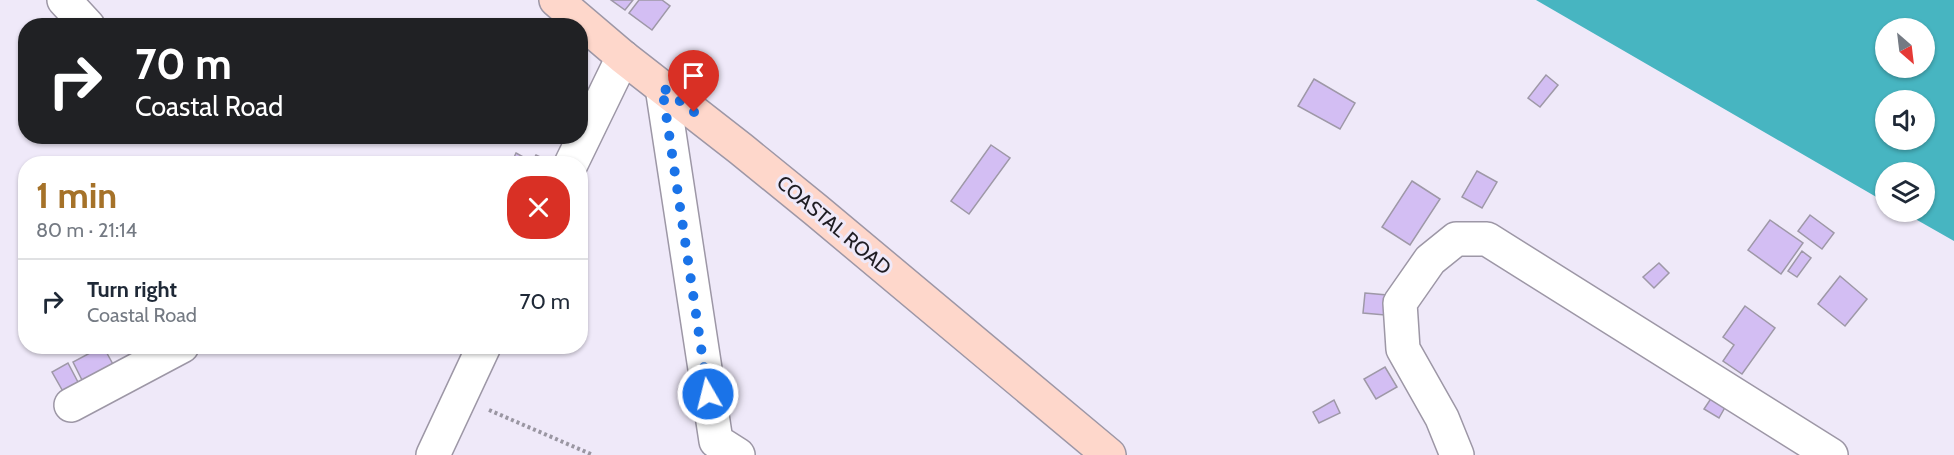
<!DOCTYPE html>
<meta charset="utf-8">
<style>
body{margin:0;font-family:Cabin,sans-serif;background:#f6f6f7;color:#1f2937;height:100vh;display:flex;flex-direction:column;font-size:22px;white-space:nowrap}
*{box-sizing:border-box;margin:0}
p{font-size:20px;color:#747a83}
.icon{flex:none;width:33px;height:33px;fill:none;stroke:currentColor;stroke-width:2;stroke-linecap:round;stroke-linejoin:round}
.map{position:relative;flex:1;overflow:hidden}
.side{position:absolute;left:18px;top:156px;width:570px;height:198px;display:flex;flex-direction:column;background:#fff;border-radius:24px;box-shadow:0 2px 4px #0004}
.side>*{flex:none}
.banner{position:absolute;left:18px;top:18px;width:570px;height:126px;border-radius:24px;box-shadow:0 2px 4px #0004;background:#202124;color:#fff;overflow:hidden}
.needle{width:39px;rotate:152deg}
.tools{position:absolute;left:1875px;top:18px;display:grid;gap:12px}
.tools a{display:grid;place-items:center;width:60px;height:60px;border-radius:50%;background:#fff;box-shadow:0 2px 4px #0004;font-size:30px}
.pin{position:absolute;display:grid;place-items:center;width:51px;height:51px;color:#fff;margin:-62px -26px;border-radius:50% 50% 50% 0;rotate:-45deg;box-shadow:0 0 6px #0007}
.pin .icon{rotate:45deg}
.me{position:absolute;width:66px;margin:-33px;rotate:352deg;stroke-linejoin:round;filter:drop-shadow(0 0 4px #0008)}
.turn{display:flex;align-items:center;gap:21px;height:126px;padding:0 18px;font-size:27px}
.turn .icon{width:78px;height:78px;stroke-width:2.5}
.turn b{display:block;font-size:42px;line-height:51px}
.round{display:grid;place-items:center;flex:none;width:63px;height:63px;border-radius:24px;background:#f6f6f7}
.headline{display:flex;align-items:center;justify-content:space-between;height:102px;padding:0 18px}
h1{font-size:36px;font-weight:800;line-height:45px;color:#a57229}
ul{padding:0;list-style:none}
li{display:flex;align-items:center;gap:18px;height:84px;padding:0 18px;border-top:2px solid #e0e1e3}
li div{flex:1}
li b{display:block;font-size:22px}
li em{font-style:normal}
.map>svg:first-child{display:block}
.water{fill:#47b5c1;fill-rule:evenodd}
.building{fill:#d3bef3;stroke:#9e98a7;stroke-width:1.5}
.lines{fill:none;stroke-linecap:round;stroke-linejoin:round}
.street-casing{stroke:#9d97a6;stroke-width:36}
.secondary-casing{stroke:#9d97a6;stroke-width:36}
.path{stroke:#9a96a2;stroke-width:4;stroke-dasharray:3 3;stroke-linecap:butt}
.street{stroke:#fff;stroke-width:33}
.secondary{stroke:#fed7cb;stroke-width:33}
.route{stroke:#1a73e8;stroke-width:10;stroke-dasharray:0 18}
.labels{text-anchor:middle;stroke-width:6;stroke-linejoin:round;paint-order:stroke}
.street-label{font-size:20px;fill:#1f1d23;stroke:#efe9f9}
</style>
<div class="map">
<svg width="1954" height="455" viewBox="0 0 1954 455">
<rect width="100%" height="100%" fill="#efe9f9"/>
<path class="water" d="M1536,0H1954V241L1903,212H1924V172H1886L1885,202ZM1886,28H1924V68H1886ZM1886,100H1924V140H1886Z"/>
<g class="building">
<polygon points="611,0 633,0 625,10"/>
<polygon points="639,0 662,0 670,6 652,30 629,13"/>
<polygon points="1546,75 1558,85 1540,107 1528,98"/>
<polygon points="1314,79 1355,103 1340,129 1298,106"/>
<polygon points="991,145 1010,158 969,214 951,201"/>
<polygon points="516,153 532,162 536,155 555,164 511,164"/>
<polygon points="1477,171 1497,182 1482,208 1462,197"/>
<polygon points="1412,181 1440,199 1410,245 1382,227"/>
<polygon points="1810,215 1834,233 1822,249 1798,231"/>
<polygon points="1770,220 1803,243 1781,274 1748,250"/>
<polygon points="1802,251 1811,258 1797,277 1788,271"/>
<polygon points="1659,263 1669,273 1654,288 1643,277"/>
<polygon points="1840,276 1867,299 1845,326 1818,304"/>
<polygon points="1365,293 1387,295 1385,315 1363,313"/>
<polygon points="1745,306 1775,328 1742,374 1723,361 1734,345 1723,337"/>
<polygon points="103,346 115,368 84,384 73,362"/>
<polygon points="68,363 80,386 65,395 52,372"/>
<polygon points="1385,367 1397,387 1376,399 1364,379"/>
<polygon points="1714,394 1728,402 1719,418 1704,409"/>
<polygon points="1334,400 1340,413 1319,423 1313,412"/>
</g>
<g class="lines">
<g class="street-casing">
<g id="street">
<polyline points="64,0 88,26"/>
<polyline points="662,87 716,441 738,455"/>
<polyline points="571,164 623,57"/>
<polyline points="71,405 182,346"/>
<polyline points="433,455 484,346"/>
<polyline points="1457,455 1442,418 1403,349 1400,303 1430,260 1456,239 1487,239 1831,455"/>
</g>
</g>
<g class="secondary-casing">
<polyline id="secondary" points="556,0 623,57 741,149 816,210 1109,455"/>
</g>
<polyline class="path" points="489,410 593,455"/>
<use href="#street" class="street"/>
<use href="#secondary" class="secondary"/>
</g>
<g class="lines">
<polyline class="route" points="694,112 662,87 708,394"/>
</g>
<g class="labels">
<g class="street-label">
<text transform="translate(834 225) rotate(40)" y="7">COASTAL ROAD</text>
</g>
</g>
</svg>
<div class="tools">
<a><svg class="needle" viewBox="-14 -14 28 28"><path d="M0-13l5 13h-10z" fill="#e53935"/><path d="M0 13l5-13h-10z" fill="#747a83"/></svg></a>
<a><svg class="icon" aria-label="sound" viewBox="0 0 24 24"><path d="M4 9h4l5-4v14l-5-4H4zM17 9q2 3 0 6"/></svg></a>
<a><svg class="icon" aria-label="layers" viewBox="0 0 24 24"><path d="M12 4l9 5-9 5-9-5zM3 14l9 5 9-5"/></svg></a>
</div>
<div class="pin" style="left:694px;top:112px;background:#d93025"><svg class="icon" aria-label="arrive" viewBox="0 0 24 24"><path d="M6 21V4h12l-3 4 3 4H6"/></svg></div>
<svg class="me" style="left:708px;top:394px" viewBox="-20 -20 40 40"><circle r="17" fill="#1a73e8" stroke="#fff" stroke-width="3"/><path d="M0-11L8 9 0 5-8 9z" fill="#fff"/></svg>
<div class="banner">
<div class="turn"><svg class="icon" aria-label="right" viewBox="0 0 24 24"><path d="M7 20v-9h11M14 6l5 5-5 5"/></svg><div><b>70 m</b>Coastal Road</div></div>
</div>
<section class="side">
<div class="headline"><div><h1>1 min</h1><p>80 m · 21:14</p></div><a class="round" style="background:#d93025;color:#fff"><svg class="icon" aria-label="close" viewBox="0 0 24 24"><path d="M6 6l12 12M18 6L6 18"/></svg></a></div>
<ul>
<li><svg class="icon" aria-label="right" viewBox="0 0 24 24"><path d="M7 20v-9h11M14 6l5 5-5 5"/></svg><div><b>Turn right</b><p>Coastal Road</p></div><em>70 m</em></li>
</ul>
</section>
</div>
